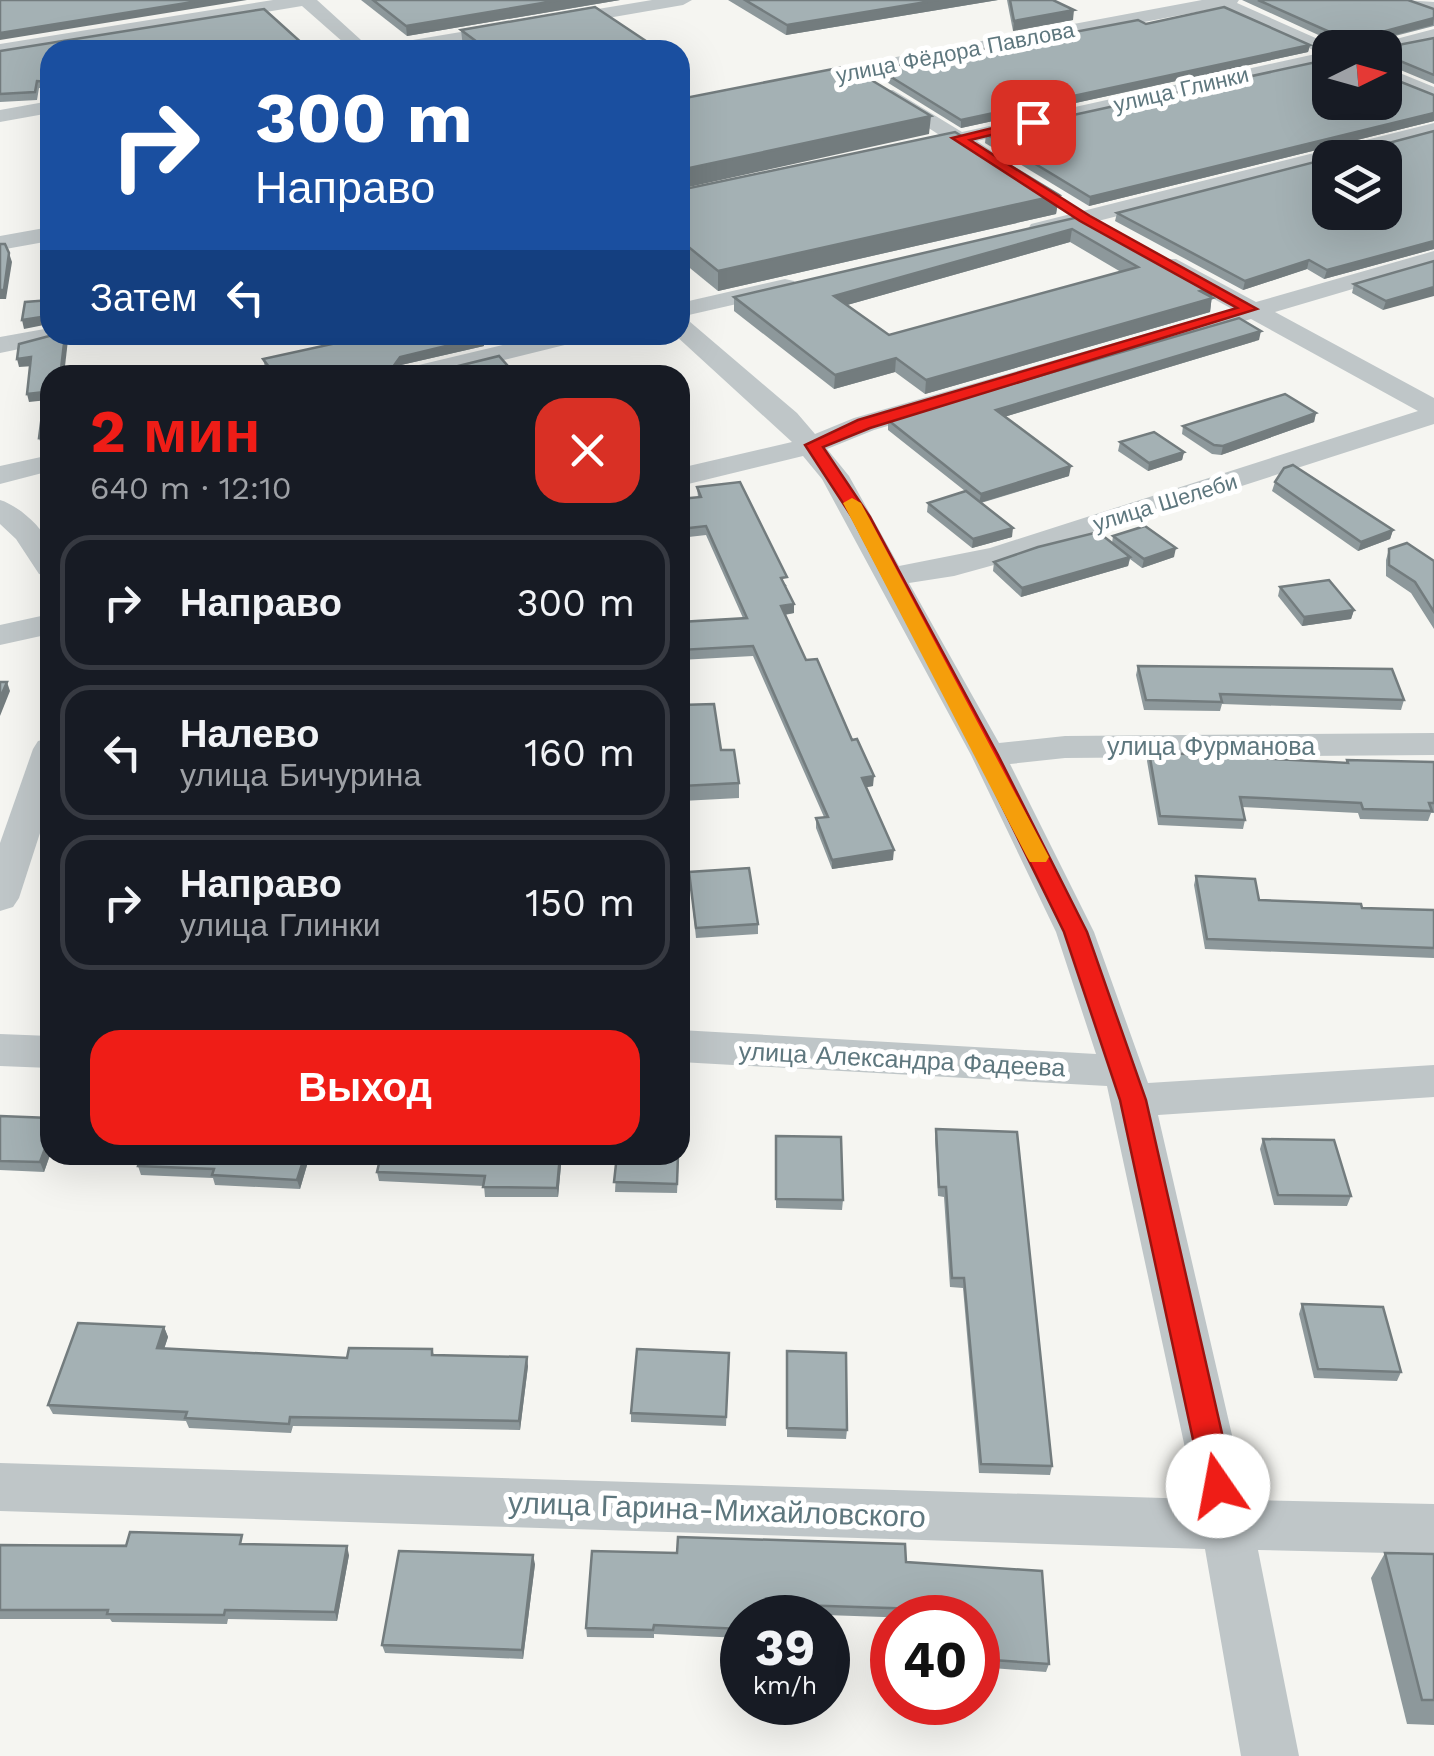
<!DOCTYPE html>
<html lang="ru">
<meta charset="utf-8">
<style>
body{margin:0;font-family:"Work Sans",sans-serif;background:#242831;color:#f1f3f6;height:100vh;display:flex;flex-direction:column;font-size:38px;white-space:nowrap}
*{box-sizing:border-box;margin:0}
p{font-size:32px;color:#9ea1a6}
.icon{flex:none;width:55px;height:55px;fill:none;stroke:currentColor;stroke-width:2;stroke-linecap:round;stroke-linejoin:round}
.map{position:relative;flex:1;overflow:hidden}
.side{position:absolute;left:40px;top:365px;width:650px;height:800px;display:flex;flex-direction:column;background:#171b24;border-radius:30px;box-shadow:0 10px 40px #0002}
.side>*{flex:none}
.banner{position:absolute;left:40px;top:40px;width:650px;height:305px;border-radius:30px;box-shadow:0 10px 40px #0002;background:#1a4fa0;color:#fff;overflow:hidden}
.needle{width:65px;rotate:85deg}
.fabs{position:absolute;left:1312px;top:30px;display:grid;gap:20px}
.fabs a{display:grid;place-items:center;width:90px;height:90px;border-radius:20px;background:#171b24;box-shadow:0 10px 40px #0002;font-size:50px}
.speed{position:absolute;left:720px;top:1595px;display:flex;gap:20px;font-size:50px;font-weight:700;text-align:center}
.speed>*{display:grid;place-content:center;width:130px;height:130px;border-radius:50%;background:#171b24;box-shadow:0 10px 40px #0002;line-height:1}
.speed small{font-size:25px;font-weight:400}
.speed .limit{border:15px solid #d22;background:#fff;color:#111}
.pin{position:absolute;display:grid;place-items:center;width:85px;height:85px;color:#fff;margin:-42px;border-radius:20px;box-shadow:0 5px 15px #0006}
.me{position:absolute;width:110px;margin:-55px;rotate:348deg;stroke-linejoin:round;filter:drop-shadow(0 0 8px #0008)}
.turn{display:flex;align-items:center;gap:35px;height:210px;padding:0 50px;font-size:45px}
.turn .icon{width:130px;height:130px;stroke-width:2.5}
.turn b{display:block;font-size:70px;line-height:85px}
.then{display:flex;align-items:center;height:95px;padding:0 50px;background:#0003;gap:20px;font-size:38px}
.round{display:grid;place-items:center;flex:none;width:105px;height:105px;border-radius:30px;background:#242831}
.overview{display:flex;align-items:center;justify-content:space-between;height:170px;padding:0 50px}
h1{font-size:60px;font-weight:700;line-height:75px;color:#ef1d17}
.primary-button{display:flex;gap:20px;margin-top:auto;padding:20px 50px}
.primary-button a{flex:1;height:115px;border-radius:30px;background:#ef1d17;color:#fff;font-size:40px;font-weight:700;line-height:115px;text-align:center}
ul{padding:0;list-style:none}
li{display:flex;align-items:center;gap:30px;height:135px;margin:0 20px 15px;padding:0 30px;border:5px solid #363941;border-radius:30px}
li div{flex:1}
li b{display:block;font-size:38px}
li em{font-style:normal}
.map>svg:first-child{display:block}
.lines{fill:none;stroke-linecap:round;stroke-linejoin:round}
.minor{fill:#bfc6c8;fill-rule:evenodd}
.wall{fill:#8d989b;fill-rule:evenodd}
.shaded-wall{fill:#737c7e}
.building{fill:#a4b1b4;stroke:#737c7e;stroke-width:2.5;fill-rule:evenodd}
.route{fill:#ef1d17;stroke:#9b130f;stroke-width:2.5}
.slow{fill:#f59e0b}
.labels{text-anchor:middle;stroke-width:10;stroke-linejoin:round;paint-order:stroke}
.far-street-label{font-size:22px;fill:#5e777e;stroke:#fff}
.street-label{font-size:25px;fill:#5e777e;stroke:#fff}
.near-street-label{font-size:30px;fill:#5e777e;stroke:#fff}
</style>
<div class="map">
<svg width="1434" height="1756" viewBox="0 0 1434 1756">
<rect width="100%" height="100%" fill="#f5f5f1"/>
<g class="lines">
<g class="minor">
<polygon points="273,0 317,0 372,50 352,50 302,6 0,56 0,44"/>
<polygon points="652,0 692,0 683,5 422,50 380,50 389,44"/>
<polygon points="1202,0 1239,0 1237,3 1338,48 1330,48 1330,62 977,141 1003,159 992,165 955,145 940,145 937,141 941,136 876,94 879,90 893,90 962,132 1320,53 1218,8 805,86 795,80 805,74"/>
<polygon points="1404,0 1434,2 1434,13 1407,4"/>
<polygon points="1434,29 1434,41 1385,51 1385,48 1362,48"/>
<polygon points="1385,67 1434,87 1434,100 1385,80"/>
<polygon points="50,101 50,113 0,122 0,110"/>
<polygon points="1434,123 1434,135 1347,158 1330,158 1330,162 1039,236 1028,229 1031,224"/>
<polygon points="50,227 50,241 0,250 0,236"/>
<path d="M1434,251V265L1275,312L1434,398V424L1012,560L954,576L909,583L999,743L1065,736L1434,733V755L1065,758L1010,764L1094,932L1148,1083L1434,1065V1097L1158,1115L1247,1500L1434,1504V1554L1258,1550L1299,1756H1241L1205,1549L0,1511V1463L1196,1499L1107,1086L680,1062V1030L1096,1054L1056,932L971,755L822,479L803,456L680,486V468L792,442L675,335H680V319L689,321L797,413L815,434L854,418L1232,309L1160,269L1156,264L1160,259H1176L1256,302ZM1251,319L1418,411L990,548L899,566L849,476L827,449L874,430Z"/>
<polygon points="785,279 794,281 797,286 794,291 680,317 680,303"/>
<polygon points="50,328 50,335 67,335 63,340 0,353 0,337"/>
<polygon points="545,335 589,335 585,340 443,375 398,375 402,369"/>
<polygon points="50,455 50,471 0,484 0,466"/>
<path d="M0,500C17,505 42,526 49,544C52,553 50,567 50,577L39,574L16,539L0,524Z"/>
<polygon points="50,614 50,634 0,645 0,625"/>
<polygon points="50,738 50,802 19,898 13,907 0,911 0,843 33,749 38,741"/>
<polygon points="0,1034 50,1036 50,1068 0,1066"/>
</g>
</g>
<g class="wall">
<polygon points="361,0 620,0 407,36"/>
<polygon points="728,0 998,0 786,35"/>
<polygon points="1007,0 1053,0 1073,20 1013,31"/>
<polygon points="1242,0 1408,0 1434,9 1434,26 1364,44 1388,47 1434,38 1434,84 1338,44"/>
<polygon points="1146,24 1310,45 1308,52 961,128 877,76 878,69"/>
<polygon points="461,30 646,41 646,50 467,50 463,47"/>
<polygon points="50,50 50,89 39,88 37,100 0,102 0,51"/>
<polygon points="1386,76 1434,95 1434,121 1089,206 985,143 986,134"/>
<polygon points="1434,131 1434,249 1324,279 1307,269 1243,290 1115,221 1117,213"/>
<polygon points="680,190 1059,195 1056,214 718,291 680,260"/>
<path d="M1083,216L1213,287L1210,312L925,394L895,372L834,389L734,311V297ZM1070,242L1121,272L889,335L847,305Z"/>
<polygon points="1434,261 1383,310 1352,293 1354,284"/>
<polygon points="483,337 484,346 401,365 400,367 515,375 270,375 265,367 263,359"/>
<polygon points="1259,340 1004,417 1069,476 981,503 1012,537 972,548 927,512 928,503 965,491 888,430 888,420"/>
<polygon points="1316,413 1314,422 1221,455 1212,454 1182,434 1183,426 1218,416"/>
<polygon points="1120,442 1184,452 1182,460 1148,471 1118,451"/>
<polygon points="1275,482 1393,530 1390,539 1358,551 1272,491"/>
<polygon points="697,487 787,586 785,586 794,613 785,615 806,660 852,740 873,786 866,787 893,860 832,869 816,828 816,818 824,817 753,656 680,660 680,622 743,618 706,535 680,538 680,499 698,497"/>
<polygon points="1113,536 1174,557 1142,568 1130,559 1128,566 1021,597 993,571 994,562 1112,543"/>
<polygon points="1389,549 1434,561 1434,629 1411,593 1386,576 1386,560"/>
<polygon points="1280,587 1354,610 1351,619 1302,626 1278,596"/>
<polygon points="1138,666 1404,700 1401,710 1222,704 1220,711 1144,710 1136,675"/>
<polygon points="680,705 721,750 739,783 739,798 682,801 680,778"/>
<polygon points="1149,752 1346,763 1347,760 1434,762 1434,813 1431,813 1428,821 1360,819 1358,813 1242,807 1245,820 1243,829 1158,825 1147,761"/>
<polygon points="689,872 758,924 758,934 696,938"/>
<polygon points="1196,876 1259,900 1362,908 1434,910 1434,958 1205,949 1194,885"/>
<polygon points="0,1116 50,1118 50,1155 44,1172 0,1170"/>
<polygon points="936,1129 1052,1466 1050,1475 979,1473 963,1288 950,1287 944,1197 938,1196 935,1139"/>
<polygon points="776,1136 843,1200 842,1210 776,1208"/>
<polygon points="1263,1139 1351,1196 1347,1206 1274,1205 1260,1149"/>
<polygon points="141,1155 310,1155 300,1189 215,1185 213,1178 141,1175 138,1166"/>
<polygon points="562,1155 558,1197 485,1197 484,1186 379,1181 377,1172"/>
<polygon points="617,1155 679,1155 677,1193 615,1192"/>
<polygon points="1302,1304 1401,1372 1397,1381 1314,1378 1299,1314"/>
<polygon points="164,1327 168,1337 164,1349 347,1358 432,1349 434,1355 528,1366 520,1430 293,1426 291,1433 189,1428 186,1421 53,1414 48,1405"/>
<polygon points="787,1351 847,1430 846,1439 787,1437"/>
<polygon points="729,1353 726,1426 631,1422 631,1413"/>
<polygon points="245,1544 349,1555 337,1621 228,1619 227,1624 112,1622 110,1619 0,1619 0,1545"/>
<polygon points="1385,1553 1434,1554 1434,1725 1407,1724 1371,1578"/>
<polygon points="906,1562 1049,1664 1046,1672 978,1667 978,1618 913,1618 796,1614 742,1618 742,1638 654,1634 654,1638 587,1637 586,1628"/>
<polygon points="535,1564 523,1659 385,1653 382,1645"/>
</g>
<g class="shaded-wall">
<polygon points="205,0 247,0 0,40 0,33"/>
<polygon points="560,0 620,0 407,36 406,26"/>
<polygon points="938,0 998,0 786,35 787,25"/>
<polygon points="1074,10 1073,20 1013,31 1014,21"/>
<polygon points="1434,18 1433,25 1361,44 1363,37"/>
<polygon points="646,41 646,50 596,50"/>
<polygon points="304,45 305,50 278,50"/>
<polygon points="1310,45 1308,52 961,128 961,120"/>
<polygon points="1434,113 1434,121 1089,206 1090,197"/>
<polygon points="931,116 929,134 680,189 680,170"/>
<polygon points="1059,195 1056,214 718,291 718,271"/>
<polygon points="1072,229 1070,242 833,309 834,296"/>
<polygon points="1434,241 1434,249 1324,279 1327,270"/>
<polygon points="9,253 12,262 6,299 0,299 0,290"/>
<polygon points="1309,260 1307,269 1243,290 1245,281"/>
<polygon points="1213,287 1210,312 925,394 926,380"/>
<polygon points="1434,287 1434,296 1383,310 1386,301"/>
<polygon points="47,316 49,324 24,329 22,320"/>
<polygon points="1261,331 1259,340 994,420 996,410"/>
<polygon points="65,335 68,340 64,375 61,369"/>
<polygon points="131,335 178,335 178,338 133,342"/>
<polygon points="483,337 484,346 401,365 395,375 393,367 400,357"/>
<polygon points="31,357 34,366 19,367 17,359"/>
<polygon points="896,358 895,372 834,389 835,375"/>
<polygon points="45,392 48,400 29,402 27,394"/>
<polygon points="1316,413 1314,422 1221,455 1223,446"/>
<polygon points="50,437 50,446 42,447 39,438"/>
<polygon points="1184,452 1182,460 1148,471 1149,463"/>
<polygon points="1071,466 1069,476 979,503 981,494"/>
<polygon points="1013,528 1012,537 972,548 973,539"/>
<polygon points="1393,530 1390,539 1358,551 1361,542"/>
<polygon points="1176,548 1174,557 1142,568 1144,559"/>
<polygon points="1130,557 1128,566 1021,597 1022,588"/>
<polygon points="794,604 794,613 781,615 781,606"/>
<polygon points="1354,610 1351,619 1302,626 1304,617"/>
<polygon points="7,682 10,691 0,716 0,698"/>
<polygon points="874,776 873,786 862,788 862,778"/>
<polygon points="894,850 893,860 832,869 832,860"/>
<polygon points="50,1135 50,1155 44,1172 40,1162"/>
<polygon points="305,1155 310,1155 300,1189 297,1180"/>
<polygon points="560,1155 562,1155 558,1197 557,1188"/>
<polygon points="164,1327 168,1337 161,1358 157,1348"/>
<polygon points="527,1357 528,1366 520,1430 519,1421"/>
<polygon points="347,1546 349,1555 337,1621 335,1612"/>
<polygon points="533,1555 535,1564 523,1659 522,1650"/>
</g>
<g class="building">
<polygon points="0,0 205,0 0,33"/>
<polygon points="373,0 560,0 406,26"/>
<polygon points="745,0 938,0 787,25"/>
<polygon points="1010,0 1053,0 1074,10 1014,21"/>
<polygon points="1258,0 1408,0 1434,9 1434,18 1363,37 1361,43 1388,47 1434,38 1434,75 1388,56 1385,58 1385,48 1335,48 1335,44 1343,43 1341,37"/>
<polygon points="595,7 646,41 596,50 488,50 461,30"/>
<polygon points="1224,7 1310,45 961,120 878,69 1138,20 1146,24"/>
<polygon points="264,9 304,45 278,50 50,50 50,82 37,81 35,92 0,94 0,51"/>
<polygon points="1330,59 1330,102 1385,102 1385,72 1386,76 1434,95 1434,113 1090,197 986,134"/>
<polygon points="848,66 931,116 680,170 680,99"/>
<polygon points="1434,131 1434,241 1327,270 1309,260 1245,281 1117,213 1330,158 1330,212 1385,212 1385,158 1332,158"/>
<polygon points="955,132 1059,195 718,271 680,240 680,220 684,219 680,216 680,190"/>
<path d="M1083,216L1213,287L1200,291L1213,298L926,380L896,358L835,375L734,297ZM1072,229L1138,267L889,335L834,296Z"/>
<polygon points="0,244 5,244 9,253 4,290 0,290"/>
<polygon points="1434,261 1434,287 1386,301 1354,284"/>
<polygon points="50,300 50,321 47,316 22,320 25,302"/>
<polygon points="1239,318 1261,331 996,410 1071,466 981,494 888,420"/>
<polygon points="53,335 65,335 61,369 76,368 75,375 50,375 50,437 39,438 45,392 27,394 31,357 17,359 19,344"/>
<polygon points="373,335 481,335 483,337 400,357 393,367 442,370 499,356 515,374 275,375 263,359"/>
<polygon points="1285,394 1316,413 1223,446 1214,445 1183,426"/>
<polygon points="1154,432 1184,452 1149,463 1120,442"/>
<polygon points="1293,465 1393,530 1361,542 1275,482 1284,468"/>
<polygon points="740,482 787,577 781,578 794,604 781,606 806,660 817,659 852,740 857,739 874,776 862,778 894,850 832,860 816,818 828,817 753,646 680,650 680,622 747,618 706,526 680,529 680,499 701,497 697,487"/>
<polygon points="966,491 1013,528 973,539 928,503"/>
<polygon points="1145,526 1176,548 1144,559 1113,536"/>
<polygon points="1098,532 1130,557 1022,588 994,562 1038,547"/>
<polygon points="1407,543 1434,561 1434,612 1415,582 1389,565 1389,549"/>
<polygon points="1329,580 1354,610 1304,617 1280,587"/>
<polygon points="1138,666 1392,669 1404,700 1220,694 1222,702 1146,700"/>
<polygon points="0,682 7,682 0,698"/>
<polygon points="714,704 721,750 734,750 739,783 682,786 680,766 680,705"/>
<polygon points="1149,752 1348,763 1347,760 1434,762 1434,803 1429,803 1432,811 1363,809 1361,803 1240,797 1245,820 1160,816"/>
<polygon points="749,868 758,924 696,928 689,872"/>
<polygon points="1196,876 1255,879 1259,900 1361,904 1362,908 1434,910 1434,948 1207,939"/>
<polygon points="0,1116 50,1118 50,1135 40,1162 0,1161"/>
<polygon points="936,1129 1017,1132 1052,1466 981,1464 964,1278 952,1278 946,1187 939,1187"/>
<polygon points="776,1136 841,1137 843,1200 776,1199"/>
<polygon points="1263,1139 1334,1140 1351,1196 1278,1195"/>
<polygon points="141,1155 305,1155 297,1180 212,1175 214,1169 138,1166"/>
<polygon points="381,1155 560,1155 557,1188 483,1187 485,1176 377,1172"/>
<polygon points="617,1155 678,1155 677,1184 614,1182"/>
<polygon points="1302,1304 1383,1307 1401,1372 1318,1369"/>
<polygon points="78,1323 164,1327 157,1348 347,1358 349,1348 432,1349 432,1355 527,1357 519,1421 290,1417 289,1424 185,1418 187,1412 48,1405"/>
<polygon points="637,1349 729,1353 726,1417 631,1413"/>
<polygon points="787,1351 846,1353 847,1430 787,1428"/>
<polygon points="130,1532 242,1535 240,1544 347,1546 335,1612 225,1610 224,1615 107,1614 108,1610 0,1610 0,1545 126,1546"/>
<polygon points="678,1537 905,1544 906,1562 1042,1571 1049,1664 978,1659 978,1618 951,1618 951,1610 797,1605 796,1618 742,1618 742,1629 654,1625 653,1630 586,1628 592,1551 677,1553"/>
<polygon points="399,1551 533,1555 522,1650 382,1645"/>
<polygon points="1385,1553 1434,1554 1434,1700 1422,1700"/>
</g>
<polygon class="route" points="1033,118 1037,124 970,140 1090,216 1257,309 870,428 823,447 870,517 998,755 1087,932 1146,1100 1234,1486 1230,1497 1218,1501 1207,1497 1203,1486 1120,1100 1064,932 977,755 852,517 805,445 858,420 1237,308 1080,221 952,138"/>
<polygon class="slow" points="852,498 861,503 1049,857 1046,862 1030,862 1027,857 843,503"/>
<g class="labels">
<g class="far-street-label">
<text transform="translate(955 52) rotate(-11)" y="8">улица Фёдора Павлова</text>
<text transform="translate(1181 89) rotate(-13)" y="8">улица Глинки</text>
<text transform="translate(1165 502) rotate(-17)" y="8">улица Шелеби</text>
</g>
<g class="street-label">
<text x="1211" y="755">улица Фурманова</text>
<text transform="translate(902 1059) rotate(3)" y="9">улица Александра Фадеева</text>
</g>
<g class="near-street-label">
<text transform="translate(717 1510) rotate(2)" y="10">улица Гарина-Михайловского</text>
</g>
</g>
</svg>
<div class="fabs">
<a><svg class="needle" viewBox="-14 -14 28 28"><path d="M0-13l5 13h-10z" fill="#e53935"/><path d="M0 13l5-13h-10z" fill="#9ea1a6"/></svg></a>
<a><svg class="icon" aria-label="layers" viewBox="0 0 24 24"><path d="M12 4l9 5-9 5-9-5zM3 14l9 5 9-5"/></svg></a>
</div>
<div class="speed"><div>39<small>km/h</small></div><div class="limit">40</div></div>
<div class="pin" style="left:1033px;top:122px;background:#d93025"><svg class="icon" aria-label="arrive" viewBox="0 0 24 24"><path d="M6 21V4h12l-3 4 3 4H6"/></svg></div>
<svg class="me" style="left:1218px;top:1486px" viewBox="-20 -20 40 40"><circle r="19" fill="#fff"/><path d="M0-13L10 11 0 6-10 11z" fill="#ef1d17"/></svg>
<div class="banner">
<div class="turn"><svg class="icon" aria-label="right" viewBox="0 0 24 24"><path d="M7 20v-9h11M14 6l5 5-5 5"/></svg><div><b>300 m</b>Направо</div></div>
<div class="then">Затем<svg class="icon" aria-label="left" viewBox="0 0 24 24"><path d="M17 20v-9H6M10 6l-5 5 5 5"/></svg></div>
</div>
<section class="side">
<div class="overview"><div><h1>2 мин</h1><p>640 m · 12:10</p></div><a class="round" style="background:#d93025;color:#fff"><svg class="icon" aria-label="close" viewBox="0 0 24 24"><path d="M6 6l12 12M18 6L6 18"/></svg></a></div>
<ul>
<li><svg class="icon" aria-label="right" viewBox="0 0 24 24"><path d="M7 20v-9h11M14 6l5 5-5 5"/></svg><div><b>Направо</b></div><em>300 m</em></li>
<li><svg class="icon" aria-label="left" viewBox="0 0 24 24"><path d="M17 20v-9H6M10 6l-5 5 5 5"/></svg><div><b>Налево</b><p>улица Бичурина</p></div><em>160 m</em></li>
<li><svg class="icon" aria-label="right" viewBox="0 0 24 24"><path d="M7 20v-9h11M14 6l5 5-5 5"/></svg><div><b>Направо</b><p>улица Глинки</p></div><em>150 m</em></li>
</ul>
<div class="primary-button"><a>Выход</a></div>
</section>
</div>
